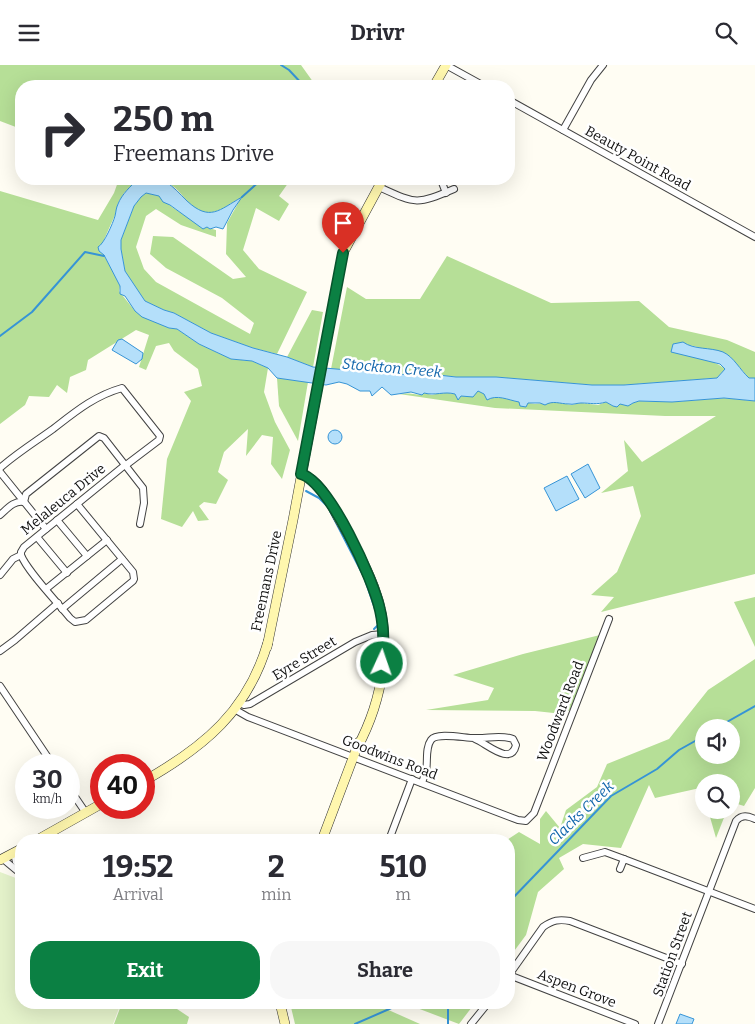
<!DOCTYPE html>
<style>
body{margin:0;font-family:Bitter,serif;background:#f7f7f7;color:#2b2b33;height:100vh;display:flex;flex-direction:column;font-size:19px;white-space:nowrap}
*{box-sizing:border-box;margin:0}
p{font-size:16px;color:#7c7c81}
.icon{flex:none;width:28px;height:28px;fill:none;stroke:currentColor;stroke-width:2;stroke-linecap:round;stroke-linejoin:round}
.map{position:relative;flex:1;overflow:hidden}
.sheet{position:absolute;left:15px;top:769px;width:500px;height:175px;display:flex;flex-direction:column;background:#fff;border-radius:20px;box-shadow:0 5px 20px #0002}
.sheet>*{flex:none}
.top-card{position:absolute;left:15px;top:15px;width:500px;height:105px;border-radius:20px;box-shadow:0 5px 20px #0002;background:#fff;color:#2b2b33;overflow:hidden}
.tools{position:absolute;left:695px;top:654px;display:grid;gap:10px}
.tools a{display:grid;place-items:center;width:45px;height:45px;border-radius:50%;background:#fff;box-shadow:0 5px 20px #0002;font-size:25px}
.speed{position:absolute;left:15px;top:689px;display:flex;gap:10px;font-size:25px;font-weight:700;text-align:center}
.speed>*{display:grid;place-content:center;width:65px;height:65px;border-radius:50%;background:#fff;box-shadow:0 5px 20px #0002;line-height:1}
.speed small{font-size:12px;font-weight:400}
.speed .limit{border:8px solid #d22;background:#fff;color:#111}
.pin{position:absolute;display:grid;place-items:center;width:42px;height:42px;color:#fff;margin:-51px -21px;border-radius:50% 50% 50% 0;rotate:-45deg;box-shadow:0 0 5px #0007}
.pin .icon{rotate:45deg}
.me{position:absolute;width:55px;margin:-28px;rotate:3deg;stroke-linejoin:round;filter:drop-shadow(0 0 4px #0008)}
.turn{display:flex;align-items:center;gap:18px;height:105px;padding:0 15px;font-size:22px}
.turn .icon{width:65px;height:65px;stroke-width:2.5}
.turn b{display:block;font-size:35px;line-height:42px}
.eta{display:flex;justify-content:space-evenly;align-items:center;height:85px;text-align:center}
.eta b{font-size:30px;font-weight:700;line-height:35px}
.primary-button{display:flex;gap:10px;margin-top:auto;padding:10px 15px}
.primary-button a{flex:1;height:58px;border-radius:20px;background:#0b8043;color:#fff;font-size:20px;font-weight:700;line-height:58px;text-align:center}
.primary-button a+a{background:#f7f7f7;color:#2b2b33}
header{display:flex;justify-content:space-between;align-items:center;height:65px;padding:0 15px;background:#fff;font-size:22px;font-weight:700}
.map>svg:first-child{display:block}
.forest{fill:#b6df97;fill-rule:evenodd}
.pitch{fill:#e5f3cb}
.water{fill:#b4dffa;stroke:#3694d6}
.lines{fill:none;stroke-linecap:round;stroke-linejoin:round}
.stream{stroke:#3694d6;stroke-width:2}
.street-casing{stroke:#434343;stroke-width:8}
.secondary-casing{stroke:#323232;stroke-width:10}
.street{stroke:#fff;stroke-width:6}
.secondary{stroke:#fff7ae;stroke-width:9}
.route-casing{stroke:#07532c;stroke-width:12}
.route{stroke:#0b8043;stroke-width:9}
.labels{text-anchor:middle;stroke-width:5;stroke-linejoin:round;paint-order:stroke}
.street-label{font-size:14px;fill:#101010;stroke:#fff}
.water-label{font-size:15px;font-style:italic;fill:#1065ab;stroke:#fff}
</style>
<header><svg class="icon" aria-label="menu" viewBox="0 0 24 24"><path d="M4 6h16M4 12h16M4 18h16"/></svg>Drivr<svg class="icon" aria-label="search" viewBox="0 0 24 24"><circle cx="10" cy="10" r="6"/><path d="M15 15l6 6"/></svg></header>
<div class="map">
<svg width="755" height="959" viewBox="0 0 755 959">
<rect width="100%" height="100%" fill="#fffdf3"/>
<g class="forest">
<polygon points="0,0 301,0 316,21 21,21 21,64 0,56"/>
<polygon points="119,114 138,114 124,128 118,138 115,150 99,186 104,190 120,221 119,226 135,246 169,263 177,264 199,279 231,294 252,296 268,303 264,327 275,357 290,385 282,414 271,399 273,372 262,370 246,391 248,364 224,387 218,407 228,415 216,439 204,437 199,441 209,455 198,456 193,446 182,462 161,454 167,394 191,336 184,327 202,321 198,304 174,286 169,278 156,281 146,305 139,302 149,270 136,265 88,295 86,305 70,312 67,328 57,320 49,332 29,331 25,340 0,359 0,126 98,155 114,128"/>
<path d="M160,114H291L279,131L289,139L279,156L256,143L243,185L259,204L307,227L277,289L253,283L211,268L174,248L164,245L145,236L125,206L121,184V175L134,141L141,132L146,128L160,131C166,141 203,162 216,165V172L181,160L156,144L146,151L136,182L144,204L156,217L250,269L254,258L222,233L166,203L150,189L153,171L173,172L233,214L246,212L226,189L227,158L241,133C231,137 220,148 209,148C194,149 184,130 174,122C170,119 165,117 160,114Z"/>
<path d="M447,191L551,238L639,236L669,262L727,275L755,287V313H749L731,293L694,281L673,279L671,287C686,289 714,294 725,304L717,313L624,320H592L496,312H456L421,308L416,310L394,309L331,304L347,222L366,234H420Z"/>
<polygon points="312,245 323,247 313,302 287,292"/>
<polygon points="277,313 308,317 298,376 279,341"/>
<path d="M478,326L499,333H506L515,336L535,339L556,337L571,340L581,338L598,340L606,337L613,341L620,339L630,340L633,338L639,336L672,337L724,333L755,336V509L601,547L614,532L591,530L617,507L641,451L633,421L601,428L628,406L624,375L642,397L716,351H665L495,343L399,329C409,328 412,329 422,330L424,328L432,330L443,327L468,331Z"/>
<polygon points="755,532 755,582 734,537"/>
<polygon points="600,570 570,645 563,649 535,646 426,645 488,635 494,623 453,610 523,589"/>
<path d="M755,594V723L744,741L731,737V718H704V733L700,723L655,733L649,720L621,783L583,779L559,793L564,804L538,827L526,870L509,893V775H507L519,767L540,779V754L546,746L560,763L566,745L597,722L607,699L669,674L708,625ZM704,662H731V690H704Z"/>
<polygon points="708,745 727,745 716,773"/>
<polygon points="122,938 178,938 177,944 189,952 187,959 114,959"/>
<polygon points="290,938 365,938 384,943 420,959 295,959"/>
<polygon points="420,938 475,938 459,959 417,943"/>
</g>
<polygon class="pitch" points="0,807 21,815 21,938 121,938 113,959 0,959"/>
<g class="water">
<path d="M138,114H160L166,117C174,122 180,129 187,136C210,157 219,145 242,132L233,145L223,164L216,162L210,164L207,162L203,164L170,140L163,137L159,131L146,128L141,132L134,141L121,175V184L125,206L145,236L164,245L174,248L211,268L253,283L287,292L313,302L394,309L415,310L421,308L456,312H496L592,320H624L717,313L725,304L720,299L671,287L673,279L683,277C694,285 710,282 723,287C734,292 740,305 749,313H755V336L724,333L672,337L639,336L633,338L628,341L620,339L617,342L613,341L606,337C597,340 590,338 581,338C577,338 573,340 569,339C560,339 553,335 545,340L540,338H528L526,342L520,341L519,337C508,335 497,329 487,335L484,329L478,326L473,332L461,331L458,335L455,329C444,326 435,331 424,328L422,330L411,327L391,330L382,322L372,331L370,326H360L347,319L339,317L326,320L277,313L268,303L252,296L231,294L199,279L177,264L169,263L142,252L135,246L125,231L120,229V221L104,190L99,186L98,182C104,179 113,158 115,151C116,147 116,143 118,139C122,129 130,122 138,114Z"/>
<polygon points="122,274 143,288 142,294 136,299 112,285 118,275"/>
<circle cx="335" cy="372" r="7"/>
<polygon points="588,399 600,423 585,433 571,409"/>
<polygon points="567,411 579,434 556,446 544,423"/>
<polygon points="680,949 694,954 692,959 676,959"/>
</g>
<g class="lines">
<g class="stream">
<polyline points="281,0 289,5 304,21"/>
<polyline points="242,132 262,114"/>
<polyline points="0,271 32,247 85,187 104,191"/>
<polyline points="306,426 319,433 328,442"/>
<polyline points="330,446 364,512 376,547 378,560 374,564"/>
<polyline points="718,662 755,641"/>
<polyline points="509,837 611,731 657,704 679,685 704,671"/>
<polyline points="448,938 448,959"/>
<polyline points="355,959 403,938"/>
</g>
<g class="street-casing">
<g id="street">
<polyline points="446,0 484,21"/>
<polyline points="509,35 755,172"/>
<polyline points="563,65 591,15 603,0"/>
<polyline points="441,115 446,128"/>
<path d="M379,122C416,139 416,140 454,124"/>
<path d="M0,403C17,388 35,377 53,364C75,347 94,331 122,323L160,371L159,375L126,400"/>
<polyline points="0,407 46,464"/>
<polyline points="24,437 26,429 99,371 104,373 143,423 144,438 140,459"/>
<path d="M0,450C7,444 14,435 24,437"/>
<polyline points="57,455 87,491"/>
<polyline points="37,472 67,508"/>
<path d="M21,490C27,506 58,538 70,553L75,557L86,555L133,516L134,514L133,507L77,439"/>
<polyline points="21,490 21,487 24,482 125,400"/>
<polyline points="0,510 13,494 21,490"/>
<polyline points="46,524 107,475"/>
<polyline points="62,544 122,494"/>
<polyline points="0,586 15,575 58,538"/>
<polyline points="0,621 53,700"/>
<polyline points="239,638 244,640 250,639 355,577 372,570 383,569"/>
<polyline points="234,644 248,652 518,755 526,756 534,748 609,554"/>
<path d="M422,718C423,714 425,710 426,706C428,697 425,683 431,675C437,667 464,673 474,673C487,674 500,669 513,674L516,680C511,702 486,678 475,674"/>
<polyline points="69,723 86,748"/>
<polyline points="143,775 143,774"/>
<polyline points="389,775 412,714"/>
<polyline points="14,788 16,797 21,805"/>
<polyline points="583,793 605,787 624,794"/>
<polyline points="3,794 21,809"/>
<polyline points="620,804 624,794 755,844"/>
<path d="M509,910L543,862C553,855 559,854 570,856L682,899"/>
<polyline points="509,910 635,959"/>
<polyline points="471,959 488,938"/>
<path d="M658,959L736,756C742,749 748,751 755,754"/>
</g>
</g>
<g class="secondary-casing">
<g id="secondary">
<polyline points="434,21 446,0"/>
<path d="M301,409C320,414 330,438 339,454C352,476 365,498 374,522C394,574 383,635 357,683"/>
<polyline points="267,582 293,455 343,188 383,114"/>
<path d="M144,716C204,682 248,646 268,577"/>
<polyline points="37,775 101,739"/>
<polyline points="322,775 359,677"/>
<polyline points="0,795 21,784"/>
<polyline points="280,938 285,959"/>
</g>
</g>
<use href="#street" class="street"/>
<use href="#secondary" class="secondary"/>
</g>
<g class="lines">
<g class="route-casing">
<path id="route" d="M343,188L301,409C329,416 374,516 380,545C384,562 384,580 382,598"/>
</g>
<use href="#route" class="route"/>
</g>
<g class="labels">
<g class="street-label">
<text transform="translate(638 93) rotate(29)" y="5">Beauty Point Road</text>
<text transform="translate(63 434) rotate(-39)" y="5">Melaleuca Drive</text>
<text transform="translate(266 516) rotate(-78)" y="5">Freemans Drive</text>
<text transform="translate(304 593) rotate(-31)" y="5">Eyre Street</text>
<text transform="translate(560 646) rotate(-69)" y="5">Woodward Road</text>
<text transform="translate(390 692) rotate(21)" y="5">Goodwins Road</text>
<text transform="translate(672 889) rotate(-70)" y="5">Station Street</text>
<text transform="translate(577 923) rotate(21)" y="5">Aspen Grove</text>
</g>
<g class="water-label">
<text transform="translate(392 303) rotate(5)" y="5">Stockton Creek</text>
<text transform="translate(581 748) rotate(-44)" y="5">Clacks Creek</text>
</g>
</g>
</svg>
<div class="tools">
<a><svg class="icon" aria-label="sound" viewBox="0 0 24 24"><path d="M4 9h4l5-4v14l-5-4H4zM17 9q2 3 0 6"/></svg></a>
<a><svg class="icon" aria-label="search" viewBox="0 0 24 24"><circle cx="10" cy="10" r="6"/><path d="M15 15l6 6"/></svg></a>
</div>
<div class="speed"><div>30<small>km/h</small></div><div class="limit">40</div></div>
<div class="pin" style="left:343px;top:188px;background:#d93025"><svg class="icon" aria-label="arrive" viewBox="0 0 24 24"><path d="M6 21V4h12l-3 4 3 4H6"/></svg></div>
<svg class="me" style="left:382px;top:598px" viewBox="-20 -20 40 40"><circle r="17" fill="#0b8043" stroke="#fff" stroke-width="3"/><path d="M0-11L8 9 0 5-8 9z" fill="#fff"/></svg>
<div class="top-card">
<div class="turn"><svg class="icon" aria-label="right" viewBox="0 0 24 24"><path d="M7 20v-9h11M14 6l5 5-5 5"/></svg><div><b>250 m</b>Freemans Drive</div></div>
</div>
<section class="sheet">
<div class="eta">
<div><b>19:52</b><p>Arrival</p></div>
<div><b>2</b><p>min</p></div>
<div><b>510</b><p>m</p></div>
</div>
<div class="primary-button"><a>Exit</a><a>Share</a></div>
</section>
</div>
